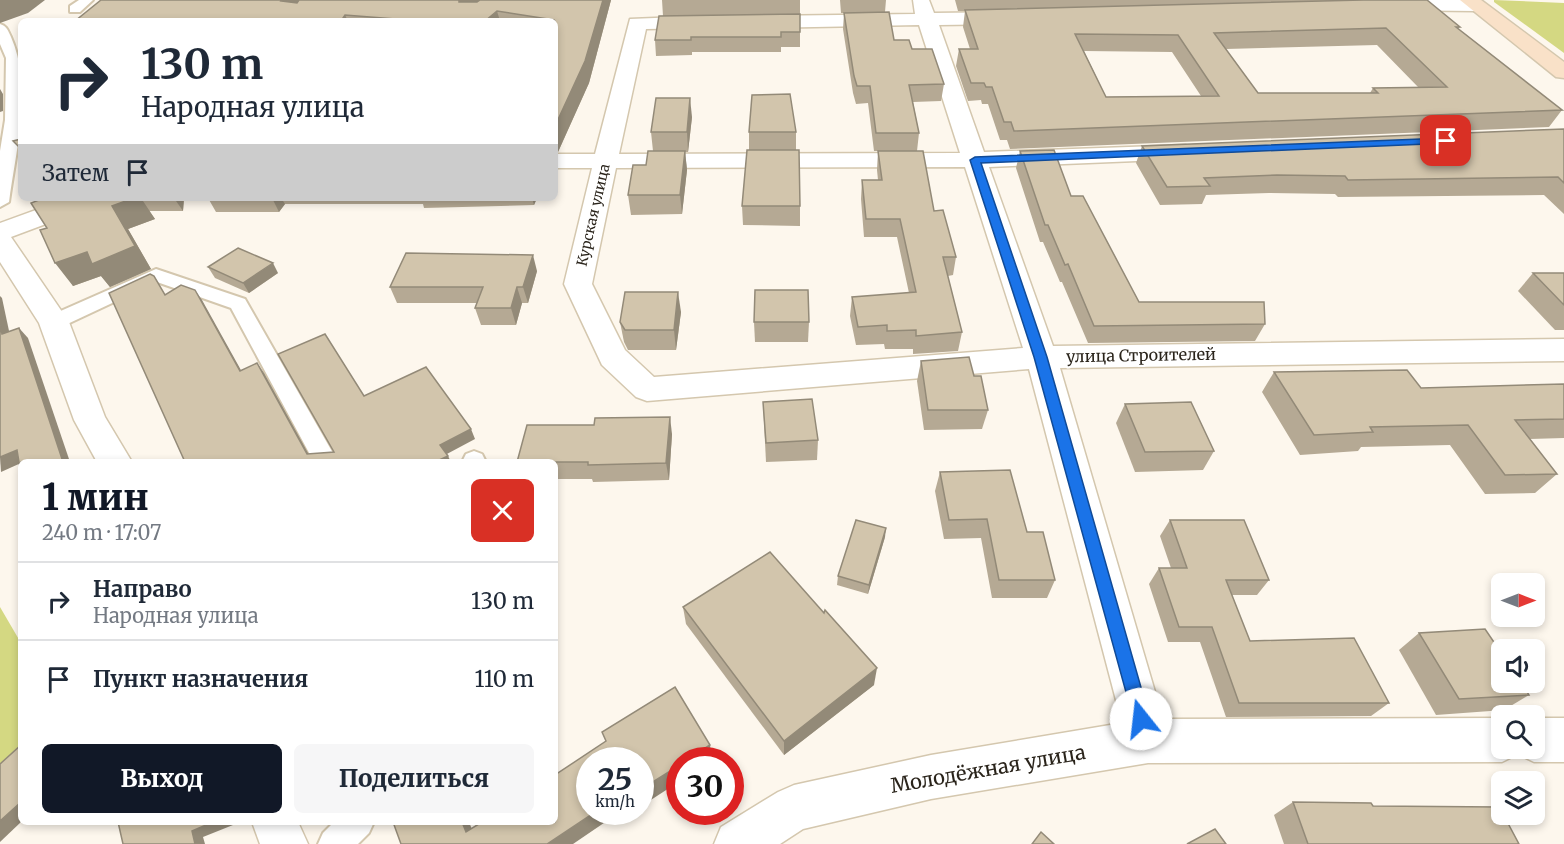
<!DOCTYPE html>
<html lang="ru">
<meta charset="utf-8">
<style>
body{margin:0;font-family:Merriweather,serif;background:#f6f6f7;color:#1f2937;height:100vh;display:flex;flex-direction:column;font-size:22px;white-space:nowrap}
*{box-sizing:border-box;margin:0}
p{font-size:20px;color:#747a83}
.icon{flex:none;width:33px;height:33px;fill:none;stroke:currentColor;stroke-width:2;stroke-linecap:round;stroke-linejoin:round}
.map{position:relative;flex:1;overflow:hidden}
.drawer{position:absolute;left:18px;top:459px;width:540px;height:366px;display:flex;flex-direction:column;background:#fff;border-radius:9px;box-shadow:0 3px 9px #0003}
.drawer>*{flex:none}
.top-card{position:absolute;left:18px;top:18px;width:540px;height:183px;border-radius:9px;box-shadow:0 3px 9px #0003;background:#fff;color:#1f2937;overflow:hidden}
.needle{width:39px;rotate:90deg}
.tools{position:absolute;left:1491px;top:573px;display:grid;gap:12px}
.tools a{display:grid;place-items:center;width:54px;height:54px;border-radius:9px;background:#fff;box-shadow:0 3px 9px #0003;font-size:30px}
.speed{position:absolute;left:576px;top:747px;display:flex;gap:12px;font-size:30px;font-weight:700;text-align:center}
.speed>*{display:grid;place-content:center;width:78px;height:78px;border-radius:50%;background:#fff;box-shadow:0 3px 9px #0003;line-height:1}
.speed small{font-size:15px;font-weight:400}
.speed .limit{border:9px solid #d22;background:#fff;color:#111}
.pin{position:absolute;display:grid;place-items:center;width:51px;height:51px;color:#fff;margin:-26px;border-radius:12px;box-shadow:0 3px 9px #0006}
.me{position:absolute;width:66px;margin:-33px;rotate:344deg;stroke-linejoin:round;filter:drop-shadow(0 0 4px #0008)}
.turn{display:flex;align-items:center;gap:21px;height:126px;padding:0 24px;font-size:27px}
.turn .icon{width:78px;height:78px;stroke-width:2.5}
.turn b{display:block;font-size:42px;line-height:51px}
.then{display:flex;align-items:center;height:57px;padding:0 24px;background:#0003;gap:12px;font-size:22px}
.round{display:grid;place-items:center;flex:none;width:63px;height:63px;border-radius:9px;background:#f6f6f7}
.headline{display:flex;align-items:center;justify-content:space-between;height:102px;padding:0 24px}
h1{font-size:36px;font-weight:800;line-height:45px;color:#111827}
.cta{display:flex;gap:12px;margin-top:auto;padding:12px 24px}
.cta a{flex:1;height:69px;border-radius:9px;background:#111827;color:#fff;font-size:24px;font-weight:800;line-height:69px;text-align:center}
.cta a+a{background:#f6f6f7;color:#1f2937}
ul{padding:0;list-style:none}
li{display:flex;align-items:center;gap:18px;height:78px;padding:0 24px;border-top:2px solid #e0e1e3}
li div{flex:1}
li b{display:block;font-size:22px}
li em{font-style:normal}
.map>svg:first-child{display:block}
.green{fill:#d4d882}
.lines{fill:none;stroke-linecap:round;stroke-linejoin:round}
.lane-casing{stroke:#d4c7ae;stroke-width:4}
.street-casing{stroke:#d4c7ae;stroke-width:3}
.secondary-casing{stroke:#d4c7ae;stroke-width:3}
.lane{fill:#fff;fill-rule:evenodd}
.street{fill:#fff;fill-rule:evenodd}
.secondary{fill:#f9e1c8;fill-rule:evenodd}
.wall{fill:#b5a994;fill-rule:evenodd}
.shaded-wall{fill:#938a78}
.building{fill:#d2c5ac;stroke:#938a78;stroke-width:1.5;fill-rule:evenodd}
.route{fill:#1a73e8;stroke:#114b97;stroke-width:1.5}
.labels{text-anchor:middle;stroke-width:4.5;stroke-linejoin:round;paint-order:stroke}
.far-street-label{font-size:14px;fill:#2a241b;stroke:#fff}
.street-label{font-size:16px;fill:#2a241b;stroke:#fff}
.near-street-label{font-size:20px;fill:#2a241b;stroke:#fff}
</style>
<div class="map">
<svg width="1564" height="844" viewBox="0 0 1564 844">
<rect width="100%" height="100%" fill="#fdf7ed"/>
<g class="green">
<polygon points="1494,0 1564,3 1564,53 1494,2"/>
<polygon points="0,607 21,643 21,763 0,783"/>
</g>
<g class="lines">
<g class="lane-casing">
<g id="lane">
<polygon points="79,0 93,0 80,12 70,12 70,6"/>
<path d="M0,24C7,26 8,31 11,37C33,87 16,150 9,202L0,207V151L5,120L6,58L0,44Z"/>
<polygon points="156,269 245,299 338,462 314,462 231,308 157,282 61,327 47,327 44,322 47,317"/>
<polygon points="474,451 482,454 486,462 462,462 466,454"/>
<polygon points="334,822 374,822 369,833 358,844 318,844 323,833"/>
</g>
</g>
<g class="street-casing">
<g id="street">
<path d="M913,0H929L934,13L1010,12L1020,18L1010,24L939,25L984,152L1185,145L1193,147L1197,152L1193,157L1185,159L989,167L1053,346L1564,339V361L1060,368L1163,719L1502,718V748H1534V718H1564V762H1534L1518,754L1502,762L1148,763L931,799L803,829L780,844H714L721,827L778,792L794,785L931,755L1122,723L1029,369L647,401L636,397L602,365L564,284L592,168H555V154H595L630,19L704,16L714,22L704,28L646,29L619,154L960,153L919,25L756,28L746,22L756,16L915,14ZM965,167L1023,348L654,377L625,350L592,284L616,168Z"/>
<polygon points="1388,0 1479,0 1485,5 1476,11 1381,10 1378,6"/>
<polygon points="69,198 106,198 102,203 11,237 69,322 105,417 132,462 97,462 74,420 39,323 0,262 0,223"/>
<polygon points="252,822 298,822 308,844 260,844"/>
</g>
</g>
<g class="secondary-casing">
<polygon id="secondary" points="1460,0 1481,0 1564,62 1564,78 1556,77"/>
</g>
<use href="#lane" class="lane"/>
<use href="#street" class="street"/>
<use href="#secondary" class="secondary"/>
</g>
<g class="wall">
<polygon points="101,0 611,0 589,83 558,152 555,21 75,21"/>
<polygon points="662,0 800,0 800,14 728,15 800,14 800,47 781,47 781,52 692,52 692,55 656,56 655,40 663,16"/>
<polygon points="840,0 886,0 885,12 894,40 912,49 944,84 941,101 913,102 919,133 917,151 874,151 868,103 856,104 853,93 843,29 844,13 841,13"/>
<path d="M955,0H1427L1460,27L1458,29L1562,110L1549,127L1010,149L1007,140H1000L988,104H982L981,100L968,101L956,66L959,49H970L963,27L965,11H958ZM1377,45L1419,88H1373L1370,93H1258L1226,49ZM1084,51L1172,52L1201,96L1106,97Z"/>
<polygon points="692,117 688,152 685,152 687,170 682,214 631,215 628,195 646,165 653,151 651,132"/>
<polygon points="1564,129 1564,214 1544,195 1338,197 1335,194 1269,193 1206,195 1202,204 1160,205 1136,163 1142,146"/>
<polygon points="749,132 796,132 796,150 800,206 800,226 743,225 742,206 749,150"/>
<polygon points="878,151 934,211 956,257 953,275 948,276 962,332 958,351 913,354 913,349 885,349 884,344 856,345 850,316 852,297 909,293 897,237 864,237 861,199 862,180 878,180 877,170"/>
<polygon points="1020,151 1071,196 1139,302 1265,324 1255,341 1088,343 1062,282 1060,282 1043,242 1040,242 1016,168"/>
<polygon points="44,198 184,198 183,211 149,211 155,219 128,229 151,269 110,287 101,276 73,286 47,228"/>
<polygon points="208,198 537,198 534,205 424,208 423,204 285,204 279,212 216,212"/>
<polygon points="208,267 278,273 249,293 215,278"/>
<polygon points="537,271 528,303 522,303 516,325 481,325 475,308 477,303 397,303 390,287"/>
<polygon points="1533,273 1564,273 1564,330 1555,330 1518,291"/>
<polygon points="681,312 676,350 628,350 624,342 620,322"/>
<polygon points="754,322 809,322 808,342 755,342"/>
<polygon points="921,361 974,376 988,410 982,429 924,430 917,381"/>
<polygon points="1274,372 1421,388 1564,385 1564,438 1530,439 1557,474 1535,493 1485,494 1450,445 1361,447 1358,451 1300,455 1262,392"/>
<polygon points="763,402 818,440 817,460 766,462"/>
<polygon points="1125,404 1214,451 1203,470 1135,472 1116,423"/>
<polygon points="594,425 672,434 669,480 593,482 592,479 555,479 555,462"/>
<polygon points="940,472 1027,532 1055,580 1047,598 992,598 981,538 944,539 935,491"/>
<polygon points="1170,520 1269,580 1257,595 1232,595 1250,641 1389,703 1371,716 1226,717 1200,642 1168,642 1149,584 1159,568 1171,568 1160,536"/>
<polygon points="885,537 868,594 837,585 838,576"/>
<polygon points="683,607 874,685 784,755 686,624"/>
<polygon points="1419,633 1529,695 1504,710 1436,715 1399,650"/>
<polygon points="1293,802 1373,806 1519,844 1284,844 1274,815"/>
</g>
<g class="shaded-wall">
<polygon points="0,0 45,0 28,13 0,23"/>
<polygon points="282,0 305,0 290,21"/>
<polygon points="459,0 488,0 465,19"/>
<polygon points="603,0 611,0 589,83 558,152 555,152 555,126"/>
<polygon points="497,11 500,21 485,21"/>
<polygon points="345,15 348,21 341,21"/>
<polygon points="0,89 3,94 3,111 0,112"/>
<polygon points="690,98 692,117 688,152 687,132"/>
<polygon points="685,151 687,170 682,214 680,195"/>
<polygon points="134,198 141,198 155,219 128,229 151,269 110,287 101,276 73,286 55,263 87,252 112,206"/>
<polygon points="174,198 184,198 183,211"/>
<polygon points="272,198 281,198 285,204 279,212"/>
<polygon points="532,198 537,198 534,205"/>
<polygon points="533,255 537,271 528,303 523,287"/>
<polygon points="273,263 278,273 249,293 243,283"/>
<polygon points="517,287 522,303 516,325 511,308"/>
<polygon points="195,290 202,300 247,381 240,371"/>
<polygon points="678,292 681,312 676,350 674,330"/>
<polygon points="0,296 2,298 12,345 2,334 0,325"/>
<polygon points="19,328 28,338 70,462 63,462"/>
<polygon points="257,363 264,373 313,462 307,454"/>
<polygon points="670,417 672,434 669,480 666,463"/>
<polygon points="471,429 475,439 445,455 440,445"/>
<polygon points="17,450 21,463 1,472 0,457"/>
<polygon points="448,456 451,462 435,462"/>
<polygon points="886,528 885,537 868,594 869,585"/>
<polygon points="877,668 874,685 784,755 784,741"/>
<polygon points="710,745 712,759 710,760 686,760"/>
<polygon points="680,765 680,781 640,807 640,790"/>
<polygon points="21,802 21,822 0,842 0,821"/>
<polygon points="595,812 620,812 573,844 547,844"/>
<polygon points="213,822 232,822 233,825 203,837 205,844 195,844 192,831"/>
<polygon points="462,822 469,822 478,844 466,832"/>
</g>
<g class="building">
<polygon points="101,0 282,0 281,1 297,3 299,0 459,0 459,2 477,2 480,0 603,0 585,61 555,126 555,21 554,20 497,11 485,21 421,21 345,15 341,21 75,21"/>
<path d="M1363,0H1427L1460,27H1456L1562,110L1014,131L1011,122H1004L992,87H986L984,83H971L959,49H978L965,10ZM1386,28L1447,87L1373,88L1378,93H1258L1214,33ZM1075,34L1178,35L1219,96L1106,97Z"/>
<polygon points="889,12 894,40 909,40 912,49 932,49 944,84 909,85 919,133 876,133 870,86 857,86 854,76 844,13"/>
<polygon points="800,14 800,32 781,32 781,37 691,37 691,40 655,40 659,16"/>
<polygon points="790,94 796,132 749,132 752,95"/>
<polygon points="656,98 690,98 687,132 651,132"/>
<polygon points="1564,129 1564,183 1558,177 1348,180 1345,176 1277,175 1204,178 1210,186 1167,187 1142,146"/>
<polygon points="21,139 21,149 13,141"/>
<polygon points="747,150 799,150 800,206 742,206"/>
<polygon points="1054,150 1071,196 1083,196 1139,302 1264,302 1265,324 1094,326 1068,264 1065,265 1048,225 1045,225 1020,151"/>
<polygon points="648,151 685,151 680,195 628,195 633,165 646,165"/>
<polygon points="878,151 923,151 934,211 943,210 956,257 943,257 962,332 916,336 916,330 887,331 887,325 858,327 852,297 916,292 900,219 866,219 862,180 882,180"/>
<polygon points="44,198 134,198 112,206 135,246 92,264 87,252 55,263 40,230 47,228 31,203"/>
<polygon points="238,248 273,263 243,283 208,267"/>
<polygon points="406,253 533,255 523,287 517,287 511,308 475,308 483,287 390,287"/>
<polygon points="1533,273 1564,273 1564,305"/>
<polygon points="150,274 154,276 165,295 181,285 195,290 240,371 257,363 307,454 334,452 278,354 325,334 364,396 426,367 471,429 440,445 448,456 435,462 185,462 109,293"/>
<polygon points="755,290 808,290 809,322 754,322"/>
<polygon points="625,292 678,292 674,330 625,330 620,322"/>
<polygon points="0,325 2,334 19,328 63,462 21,462 21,474 17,450 0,457"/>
<polygon points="969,357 974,376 981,376 988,410 928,410 921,361"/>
<polygon points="1407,370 1421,388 1564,384 1564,419 1515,420 1557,474 1505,475 1468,425 1370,427 1373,432 1314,435 1274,372"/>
<polygon points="812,399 818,440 766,443 763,402"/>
<polygon points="1191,402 1214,451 1145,452 1125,404"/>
<polygon points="670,417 666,463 588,465 588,462 517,462 527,425 594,425 595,418"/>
<polygon points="1010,470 1027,532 1043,532 1055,580 999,580 987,519 949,520 940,472"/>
<polygon points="856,520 886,528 869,585 838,576"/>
<polygon points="1170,520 1244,520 1269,580 1226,580 1250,641 1354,638 1389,703 1239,703 1212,627 1179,627 1159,568 1187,568"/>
<polygon points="770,552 824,613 825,610 877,668 784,741 683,607"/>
<polygon points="1485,629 1502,654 1502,682 1521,682 1529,695 1459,699 1419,633"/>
<polygon points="675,687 710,745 686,760 680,760 680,765 640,790 640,760 590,760 590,812 595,812 547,844 401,844 393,822 462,822 466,832 482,822 555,822 555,775 606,741 602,732"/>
<polygon points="21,745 21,802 0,821 0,764"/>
<polygon points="1293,802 1371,803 1373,806 1500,807 1502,811 1502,814 1503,814 1519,844 1308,844"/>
<polygon points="118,822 213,822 192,831 195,844 123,844"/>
<polygon points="1215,829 1226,844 1187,844"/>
<polygon points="1041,832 1054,844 1032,844"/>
</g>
<polygon class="route" points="1446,138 1451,141 1450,143 981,163 1047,357 1150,719 1148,725 1141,727 1135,725 1034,357 970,160 975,157"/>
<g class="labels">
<g class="far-street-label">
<text transform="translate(593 215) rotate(-77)" y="5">Курская улица</text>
</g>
<g class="street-label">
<text transform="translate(1141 355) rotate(-1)" y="6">улица Строителей</text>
</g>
<g class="near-street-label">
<text transform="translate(988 769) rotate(-10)" y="7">Молодёжная улица</text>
</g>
</g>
</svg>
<div class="tools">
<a><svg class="needle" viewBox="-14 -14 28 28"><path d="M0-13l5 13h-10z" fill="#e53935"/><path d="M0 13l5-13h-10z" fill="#747a83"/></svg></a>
<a><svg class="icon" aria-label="sound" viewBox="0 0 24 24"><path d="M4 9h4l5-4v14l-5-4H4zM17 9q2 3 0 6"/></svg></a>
<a><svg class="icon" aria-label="search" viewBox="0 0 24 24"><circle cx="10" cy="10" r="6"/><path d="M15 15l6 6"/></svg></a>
<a><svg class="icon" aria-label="layers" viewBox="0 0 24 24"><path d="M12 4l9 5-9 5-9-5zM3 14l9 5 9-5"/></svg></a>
</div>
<div class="speed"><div>25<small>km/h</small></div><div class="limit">30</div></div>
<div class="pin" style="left:1446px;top:141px;background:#d93025"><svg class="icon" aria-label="arrive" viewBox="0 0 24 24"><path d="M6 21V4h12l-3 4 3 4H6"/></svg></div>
<svg class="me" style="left:1141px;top:719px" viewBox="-20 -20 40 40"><circle r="19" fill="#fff"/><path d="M0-13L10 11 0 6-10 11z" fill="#1a73e8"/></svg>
<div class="top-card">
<div class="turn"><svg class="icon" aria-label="right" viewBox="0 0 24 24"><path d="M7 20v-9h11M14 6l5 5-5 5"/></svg><div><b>130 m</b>Народная улица</div></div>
<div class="then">Затем<svg class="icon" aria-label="arrive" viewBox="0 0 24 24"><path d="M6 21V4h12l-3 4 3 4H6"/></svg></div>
</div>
<section class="drawer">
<div class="headline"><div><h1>1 мин</h1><p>240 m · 17:07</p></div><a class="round" style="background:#d93025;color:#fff"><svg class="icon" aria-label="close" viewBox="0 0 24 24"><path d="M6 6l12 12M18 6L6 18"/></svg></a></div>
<ul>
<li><svg class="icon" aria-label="right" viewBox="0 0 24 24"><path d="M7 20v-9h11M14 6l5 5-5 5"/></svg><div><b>Направо</b><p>Народная улица</p></div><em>130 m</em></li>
<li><svg class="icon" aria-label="arrive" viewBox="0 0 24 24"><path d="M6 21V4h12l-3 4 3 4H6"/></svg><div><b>Пункт назначения</b></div><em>110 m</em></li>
</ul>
<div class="cta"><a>Выход</a><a>Поделиться</a></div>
</section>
</div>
